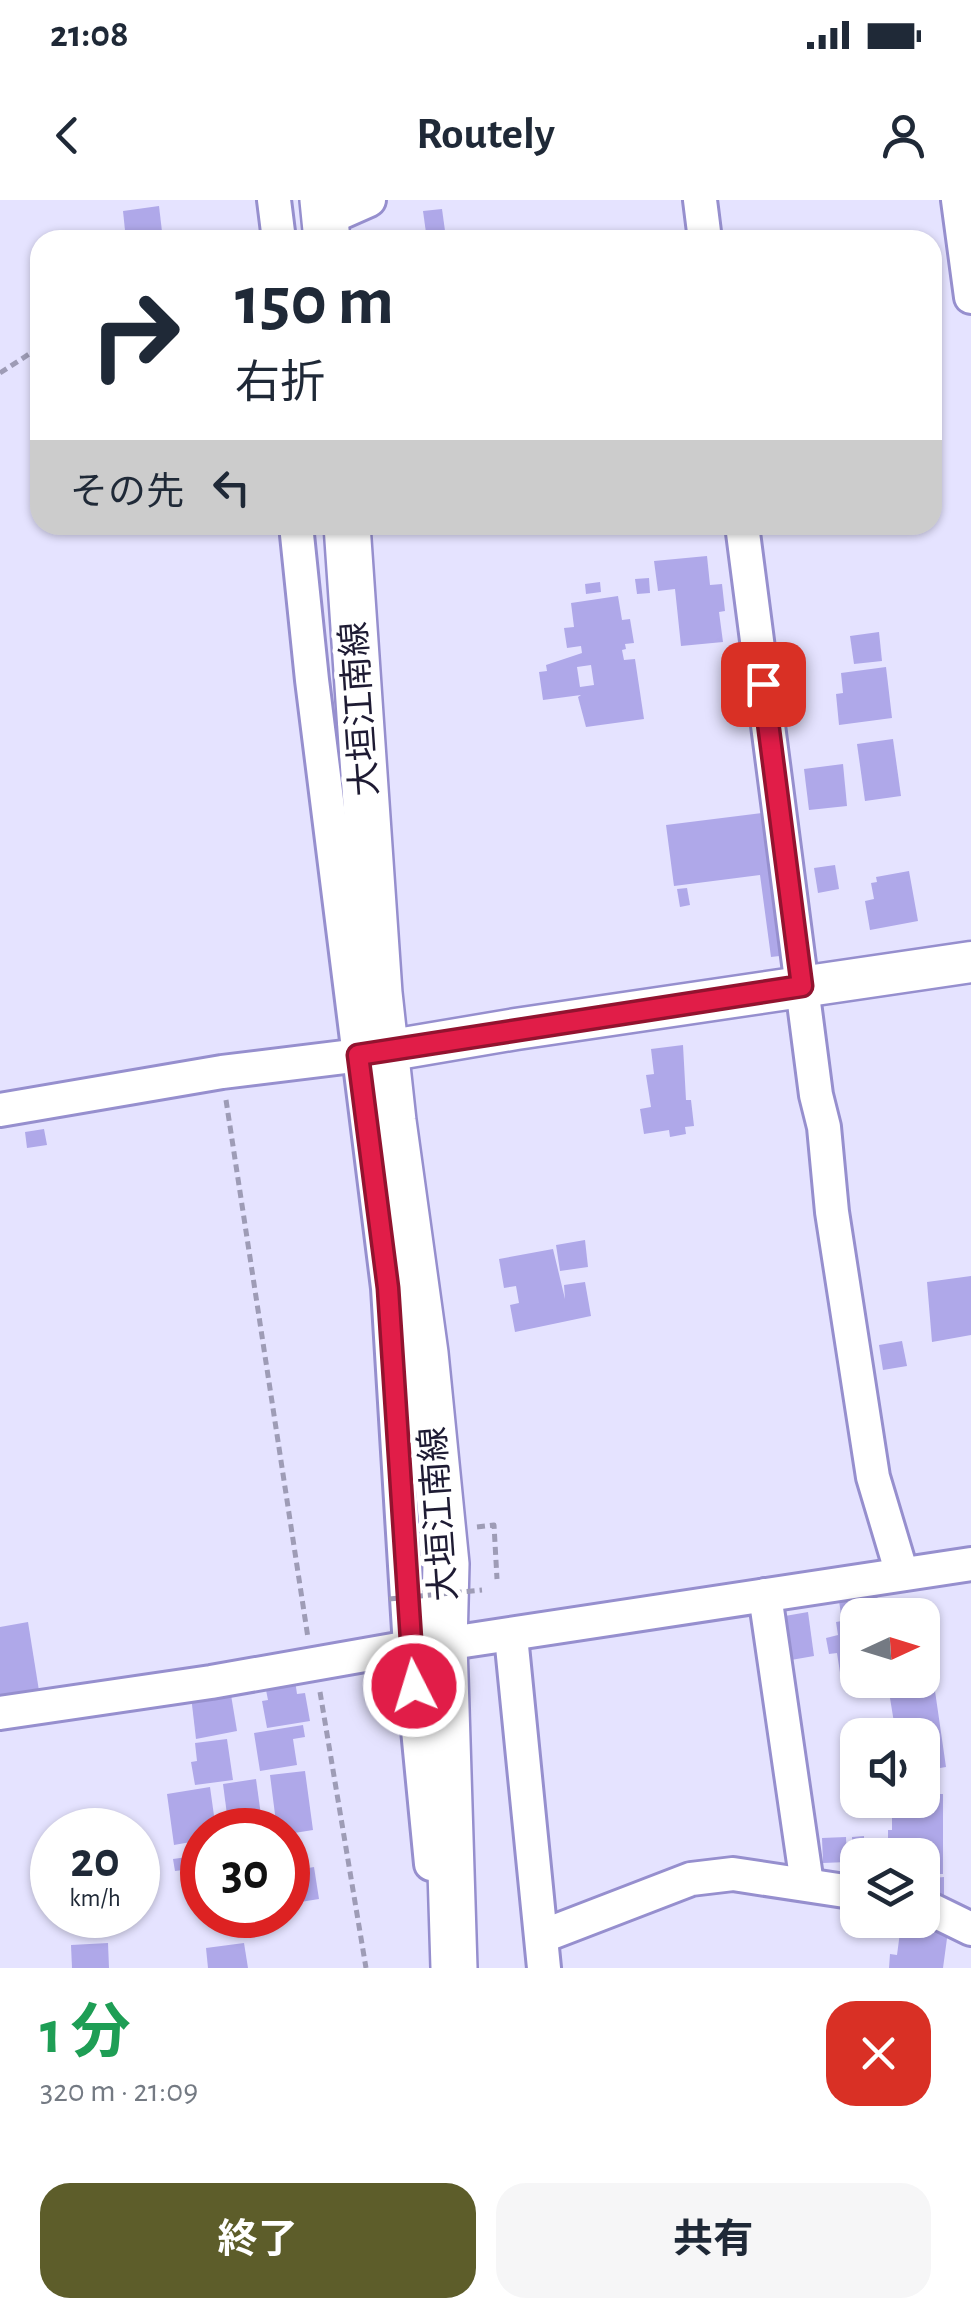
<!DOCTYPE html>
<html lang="ja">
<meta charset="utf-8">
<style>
body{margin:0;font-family:"Alegreya Sans","Noto Sans JP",sans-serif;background:#f6f6f7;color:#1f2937;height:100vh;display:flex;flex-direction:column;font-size:38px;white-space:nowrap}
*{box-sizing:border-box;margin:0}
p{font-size:32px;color:#747a83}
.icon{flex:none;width:55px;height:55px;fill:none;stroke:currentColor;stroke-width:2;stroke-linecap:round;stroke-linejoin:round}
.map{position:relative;height:1768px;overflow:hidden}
.panel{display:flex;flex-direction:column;background:#fff;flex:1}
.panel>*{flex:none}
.top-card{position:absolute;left:30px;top:30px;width:912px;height:305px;border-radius:30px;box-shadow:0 2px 8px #0004;background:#fff;color:#1f2937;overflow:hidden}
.needle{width:65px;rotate:86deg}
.controls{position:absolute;left:840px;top:1398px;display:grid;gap:20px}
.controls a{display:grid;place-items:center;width:100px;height:100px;border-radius:20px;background:#fff;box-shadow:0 2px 8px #0004;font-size:50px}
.speed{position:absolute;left:30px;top:1608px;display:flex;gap:20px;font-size:50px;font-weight:700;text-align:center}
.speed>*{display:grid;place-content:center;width:130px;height:130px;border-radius:50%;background:#fff;box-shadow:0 2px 8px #0004;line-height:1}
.speed small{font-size:25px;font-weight:400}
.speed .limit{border:15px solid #d22;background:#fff;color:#111}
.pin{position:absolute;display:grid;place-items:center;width:85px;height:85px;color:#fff;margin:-42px;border-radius:20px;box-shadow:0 5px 15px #0006}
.me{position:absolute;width:110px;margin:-55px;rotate:355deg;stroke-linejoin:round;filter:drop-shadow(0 0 8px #0008)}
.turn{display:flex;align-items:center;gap:35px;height:210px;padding:0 40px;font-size:45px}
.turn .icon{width:130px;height:130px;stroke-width:2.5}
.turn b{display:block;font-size:70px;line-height:85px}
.then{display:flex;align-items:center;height:95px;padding:0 40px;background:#0003;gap:20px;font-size:38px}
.round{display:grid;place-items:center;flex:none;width:105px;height:105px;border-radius:30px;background:#f6f6f7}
.headline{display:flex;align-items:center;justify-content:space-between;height:170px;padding:0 40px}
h1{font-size:60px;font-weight:700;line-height:75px;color:#1e9e55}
.primary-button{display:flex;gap:20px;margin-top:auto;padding:20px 40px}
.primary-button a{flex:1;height:115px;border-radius:30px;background:#5d5d2a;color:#fff;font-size:40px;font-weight:700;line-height:115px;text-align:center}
.primary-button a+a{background:#f6f6f7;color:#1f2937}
.status{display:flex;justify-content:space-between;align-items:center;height:70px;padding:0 50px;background:#fff;direction:ltr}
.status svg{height:28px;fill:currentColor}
header{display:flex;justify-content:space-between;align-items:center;height:130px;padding:0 40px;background:#fff;font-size:45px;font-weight:700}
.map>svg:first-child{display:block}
.building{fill:#afa8e9;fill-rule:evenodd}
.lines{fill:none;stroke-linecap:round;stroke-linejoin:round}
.minor-casing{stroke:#968fce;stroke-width:38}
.tertiary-casing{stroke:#968fce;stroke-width:45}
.secondary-casing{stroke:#968fce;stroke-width:50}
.path{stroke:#9e9cb6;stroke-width:5;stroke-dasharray:8 5;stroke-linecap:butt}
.minor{stroke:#fff;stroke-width:32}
.tertiary{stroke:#fff;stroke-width:40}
.secondary{stroke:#fff;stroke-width:45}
.path-bridge{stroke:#9e9cb6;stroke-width:5;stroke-dasharray:8 5;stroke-linecap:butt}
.route-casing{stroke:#92132f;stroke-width:25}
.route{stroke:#e11d48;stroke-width:18}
.labels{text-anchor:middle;stroke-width:10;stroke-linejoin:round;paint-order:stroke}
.street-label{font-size:35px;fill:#1e1b33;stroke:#fff}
</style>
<div class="status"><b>21:08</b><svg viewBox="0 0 49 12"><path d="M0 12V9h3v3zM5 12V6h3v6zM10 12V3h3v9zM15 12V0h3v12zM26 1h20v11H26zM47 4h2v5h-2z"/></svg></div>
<header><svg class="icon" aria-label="back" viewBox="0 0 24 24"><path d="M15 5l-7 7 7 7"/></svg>Routely<svg class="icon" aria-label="person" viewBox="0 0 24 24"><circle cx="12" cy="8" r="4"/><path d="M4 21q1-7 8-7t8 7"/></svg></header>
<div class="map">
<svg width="971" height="1768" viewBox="0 0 971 1768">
<rect width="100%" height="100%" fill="#e5e3ff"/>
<g class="building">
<polygon points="159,6 163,40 126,40 123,11"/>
<polygon points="442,9 446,38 427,40 423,11"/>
<polygon points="707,356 710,385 722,384 725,411 719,412 723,442 681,446 675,389 658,391 654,361"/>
<polygon points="649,378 650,393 637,394 635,379"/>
<polygon points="600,382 601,392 586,394 585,384"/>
<path d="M618,396L622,420L630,419L634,443L625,444L626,449L622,450L624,460L635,459L644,519L586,527L578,497L581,495L543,500L539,472L547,471L546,465L582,453L581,446L567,448L564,428L574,427L571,403ZM591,465L594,485L580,487L577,467Z"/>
<polygon points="879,432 882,461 854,464 850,436"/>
<polygon points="886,467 892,518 839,525 836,494 843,493 841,473"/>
<polygon points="893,539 901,596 865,601 857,544"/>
<polygon points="843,564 847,606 809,610 804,569"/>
<polygon points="778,611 788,755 771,757 760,675 674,686 666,625"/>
<polygon points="835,665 839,689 818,693 814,668"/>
<polygon points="909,671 918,721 870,730 865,701 874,699 871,683 877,682 876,677"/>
<polygon points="687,688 690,705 680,707 677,689"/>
<polygon points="683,845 686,900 691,900 694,926 685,927 686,934 670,937 669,930 644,934 640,909 651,907 646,875 654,874 651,849"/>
<polygon points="44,929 47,945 27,948 25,932"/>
<polygon points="585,1040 588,1067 560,1071 556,1045"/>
<polygon points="553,1049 565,1099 564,1085 585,1082 591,1116 515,1132 510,1105 519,1103 516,1086 504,1088 499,1059"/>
<polygon points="971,1076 971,1135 932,1142 927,1082"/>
<polygon points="902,1141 907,1166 883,1170 879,1145"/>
<polygon points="876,1388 880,1414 858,1415 858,1483 849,1484 848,1478 841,1479 837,1453 829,1454 826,1438 838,1435 836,1422 842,1421 838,1394"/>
<polygon points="808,1412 814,1456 791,1460 785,1416"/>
<polygon points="28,1422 40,1497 0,1503 0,1427"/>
<polygon points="295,1480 297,1494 305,1493 310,1521 267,1528 262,1501 268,1500 265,1485"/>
<polygon points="230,1489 237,1531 196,1539 191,1496"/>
<polygon points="935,1491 946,1567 922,1571 922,1535 896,1535 890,1498"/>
<polygon points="303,1525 305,1537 293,1539 297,1565 260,1571 254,1533"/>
<polygon points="227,1539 233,1580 195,1585 191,1562 197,1561 195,1543"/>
<polygon points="305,1571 313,1630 288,1634 288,1630 277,1630 270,1575"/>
<polygon points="256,1579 263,1630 229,1630 223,1584"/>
<polygon points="210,1587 216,1630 202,1630 202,1640 174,1645 167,1594"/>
<polygon points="922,1594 943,1594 943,1674 922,1674 922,1655 888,1655 888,1630 892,1630 892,1600 922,1600"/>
<polygon points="864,1636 864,1655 858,1655 858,1661 853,1661 852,1637"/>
<polygon points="846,1637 847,1662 823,1663 822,1638"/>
<polygon points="202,1655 202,1680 199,1668 175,1671 173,1659"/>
<polygon points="303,1664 303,1669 314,1667 319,1699 288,1704 288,1666"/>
<polygon points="944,1677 944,1695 933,1695 933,1678"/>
<polygon points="901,1725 948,1731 943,1768 889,1768 890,1754 897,1755"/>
<polygon points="108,1743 109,1768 72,1768 71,1745"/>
<polygon points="244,1743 248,1768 208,1768 206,1748"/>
</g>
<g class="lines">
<g class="minor-casing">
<g id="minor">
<polyline points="274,0 279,40"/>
<polyline points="700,0 705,40"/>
<polyline points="958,0 971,97"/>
<polyline points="326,19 369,0"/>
<polyline points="296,325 312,480 388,1088 410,1447 431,1664"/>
<polyline points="742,325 816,895 824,927 832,1012 873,1277 902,1374"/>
<polyline points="0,910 222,872 377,853"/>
<polyline points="765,1395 807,1684"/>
<polyline points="511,1436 544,1768"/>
<polyline points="444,1444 971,1364"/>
<polyline points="0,1513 211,1482 410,1447"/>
<polyline points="922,1705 971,1729"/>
<polyline points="543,1736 691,1679 733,1674 858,1693"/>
</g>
</g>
<g class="tertiary-casing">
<polyline id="tertiary" points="386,851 516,829 971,762"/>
</g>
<g class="secondary-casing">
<g id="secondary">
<polyline points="323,0 327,40"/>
<polyline points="347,325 379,793 393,921 425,1153 446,1364 444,1444 454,1768"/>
</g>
</g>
<g class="path">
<polyline points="0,173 40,147"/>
<polyline points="226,900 308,1438"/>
<polyline points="477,1327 494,1325 497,1379"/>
<polyline points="320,1492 366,1768"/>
</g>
<use href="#minor" class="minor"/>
<use href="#tertiary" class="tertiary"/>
<use href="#secondary" class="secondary"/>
<polyline class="path-bridge" points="389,1399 482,1390"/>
</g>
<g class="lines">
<g class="route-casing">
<polyline id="route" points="414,1486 388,1088 358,855 802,786 763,484"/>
</g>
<use href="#route" class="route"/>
</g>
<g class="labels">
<g class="street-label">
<text transform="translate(359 509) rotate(-94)" y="12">大垣江南線</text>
<text transform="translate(438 1314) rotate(-94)" y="12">大垣江南線</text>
</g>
</g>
</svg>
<div class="controls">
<a><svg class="needle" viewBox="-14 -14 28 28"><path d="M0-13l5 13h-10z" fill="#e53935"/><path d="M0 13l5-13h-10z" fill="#747a83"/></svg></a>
<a><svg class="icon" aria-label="sound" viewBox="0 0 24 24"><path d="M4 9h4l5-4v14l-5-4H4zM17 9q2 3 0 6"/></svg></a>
<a><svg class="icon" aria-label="layers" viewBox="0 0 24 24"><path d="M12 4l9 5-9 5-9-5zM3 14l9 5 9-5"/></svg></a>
</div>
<div class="speed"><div>20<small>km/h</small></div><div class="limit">30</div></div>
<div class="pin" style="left:763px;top:484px;background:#d93025"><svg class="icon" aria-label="arrive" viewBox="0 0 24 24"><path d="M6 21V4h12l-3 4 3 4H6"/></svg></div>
<svg class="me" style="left:414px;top:1486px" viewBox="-20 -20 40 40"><circle r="17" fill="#e11d48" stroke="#fff" stroke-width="3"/><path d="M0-11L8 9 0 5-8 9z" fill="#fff"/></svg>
<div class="top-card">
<div class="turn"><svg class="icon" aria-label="right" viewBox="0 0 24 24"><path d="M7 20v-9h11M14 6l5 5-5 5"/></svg><div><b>150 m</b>右折</div></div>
<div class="then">その先<svg class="icon" aria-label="left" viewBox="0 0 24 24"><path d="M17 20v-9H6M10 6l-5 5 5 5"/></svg></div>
</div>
</div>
<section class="panel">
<div class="headline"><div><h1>1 分</h1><p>320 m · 21:09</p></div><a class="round" style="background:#d93025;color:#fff"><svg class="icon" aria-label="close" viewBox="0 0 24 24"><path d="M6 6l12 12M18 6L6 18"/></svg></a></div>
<div class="primary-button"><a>終了</a><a>共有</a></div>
</section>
